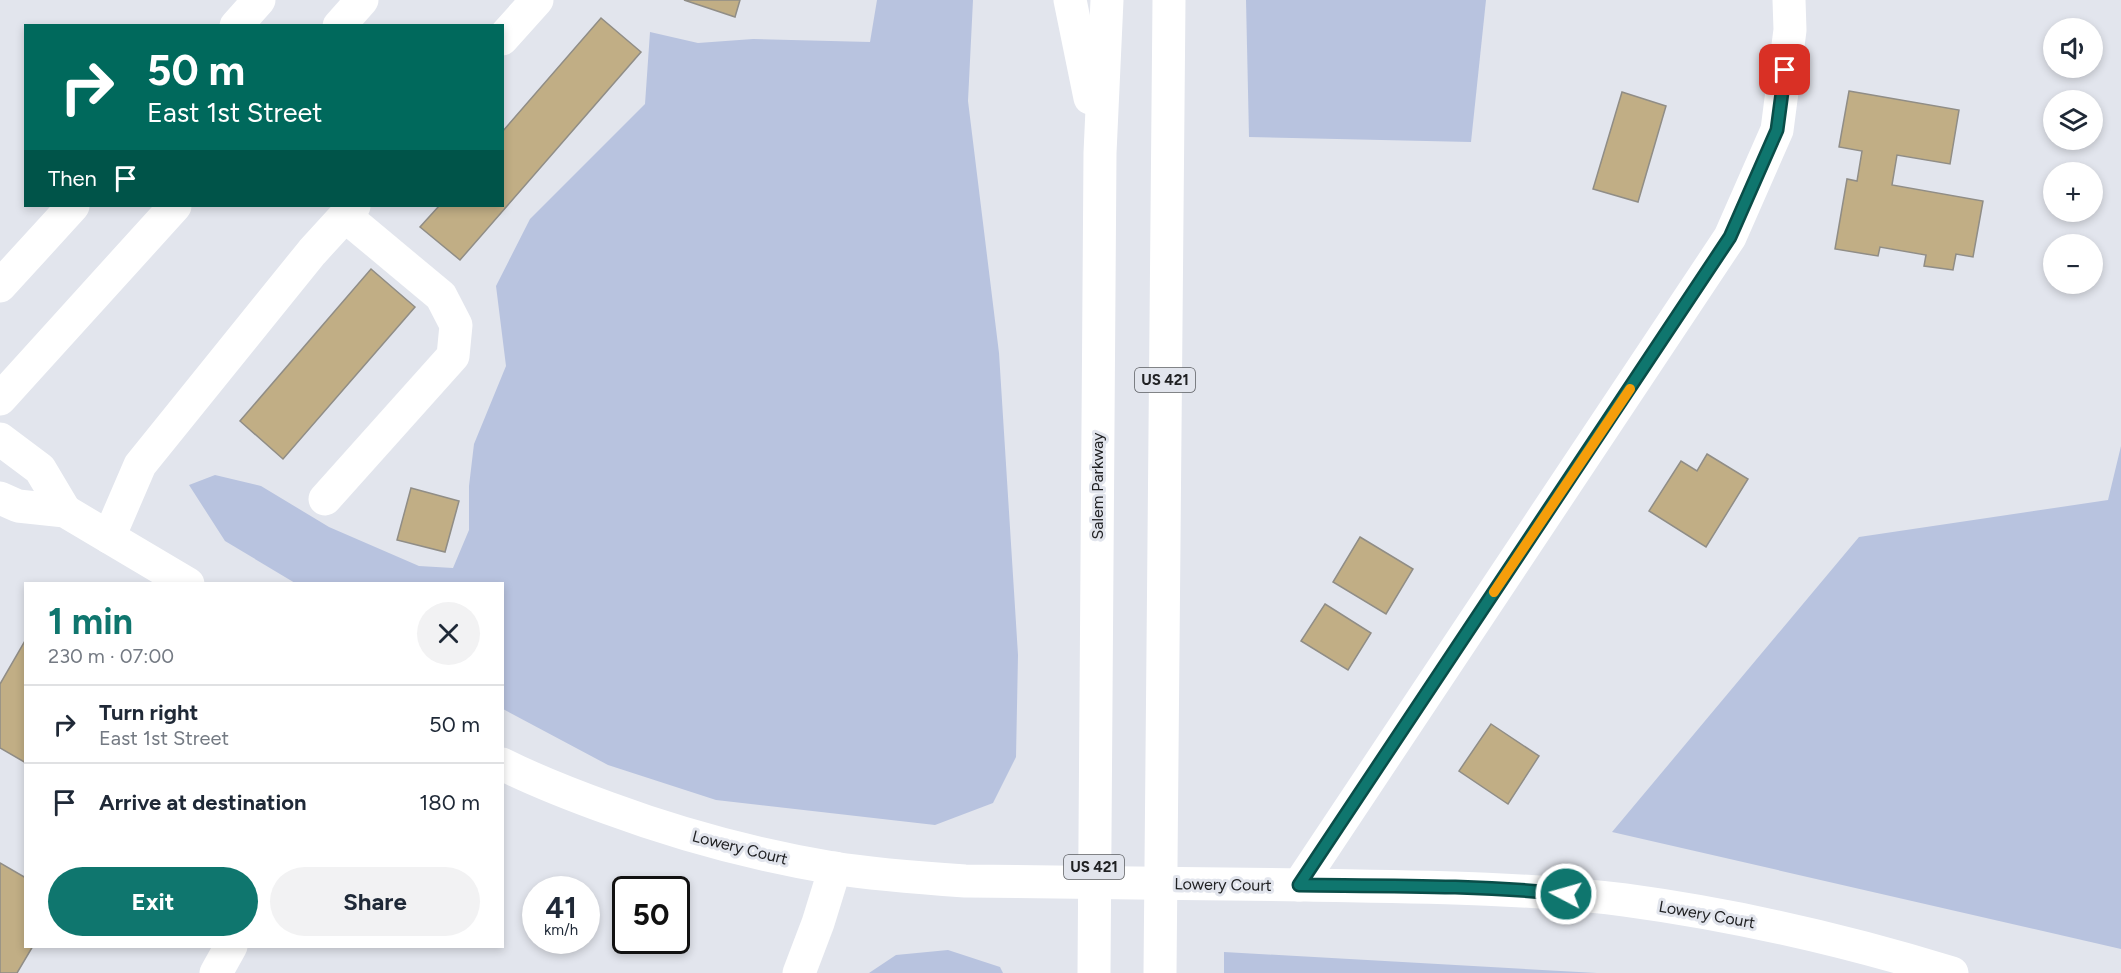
<!DOCTYPE html>
<meta charset="utf-8">
<style>
body{margin:0;font-family:Figtree,sans-serif;background:#f2f2f3;color:#1f2937;height:100vh;display:flex;flex-direction:column;font-size:22px;white-space:nowrap}
*{box-sizing:border-box;margin:0}
p{font-size:20px;color:#747a83}
.icon{flex:none;width:33px;height:33px;fill:none;stroke:currentColor;stroke-width:2;stroke-linecap:round;stroke-linejoin:round}
.map{position:relative;flex:1;overflow:hidden}
.side{position:absolute;left:24px;top:582px;width:480px;height:366px;display:flex;flex-direction:column;background:#fff;border-radius:0px;box-shadow:0 3px 9px #0003}
.side>*{flex:none}
.hud{position:absolute;left:24px;top:24px;width:480px;height:183px;border-radius:0px;box-shadow:0 3px 9px #0003;background:#00695c;color:#fff;overflow:hidden}
.tools{position:absolute;left:2043px;top:18px;display:grid;gap:12px}
.tools a{display:grid;place-items:center;width:60px;height:60px;border-radius:50%;background:#fff;box-shadow:0 3px 9px #0003;font-size:30px}
.speed{position:absolute;left:522px;top:876px;display:flex;gap:12px;font-size:30px;font-weight:700;text-align:center}
.speed>*{display:grid;place-content:center;width:78px;height:78px;border-radius:50%;background:#fff;box-shadow:0 3px 9px #0003;line-height:1}
.speed small{font-size:15px;font-weight:400}
.speed .limit{border:3px solid #111;border-radius:9px;background:#fff;color:#111}
.pin{position:absolute;display:grid;place-items:center;width:51px;height:51px;color:#fff;margin:-26px;border-radius:12px;box-shadow:0 3px 9px #0006}
.me{position:absolute;width:66px;margin:-33px;rotate:276deg;stroke-linejoin:round;filter:drop-shadow(0 0 4px #0008)}
.turn{display:flex;align-items:center;gap:21px;height:126px;padding:0 24px;font-size:27px}
.turn .icon{width:78px;height:78px;stroke-width:2.5}
.turn b{display:block;font-size:42px;line-height:51px}
.then{display:flex;align-items:center;height:57px;padding:0 24px;background:#0003;gap:12px;font-size:22px}
.round{display:grid;place-items:center;flex:none;width:63px;height:63px;border-radius:32px;background:#f2f2f3}
.head{display:flex;align-items:center;justify-content:space-between;height:102px;padding:0 24px}
h1{font-size:36px;font-weight:700;line-height:45px;color:#0f766e}
.action{display:flex;gap:12px;margin-top:auto;padding:12px 24px}
.action a{flex:1;height:69px;border-radius:36px;background:#0f766e;color:#fff;font-size:24px;font-weight:700;line-height:69px;text-align:center}
.action a+a{background:#f2f2f3;color:#1f2937}
ul{padding:0;list-style:none}
li{display:flex;align-items:center;gap:18px;height:78px;padding:0 24px;border-top:2px solid #e0e1e3}
li div{flex:1}
li b{display:block;font-size:22px}
li em{font-style:normal}
.map>svg:first-child{display:block}
.green{fill:#b8c3df}
.building{fill:#c1ae85;stroke:#908d86;stroke-width:1.5}
.lines{fill:none;stroke-linecap:round;stroke-linejoin:round}
.minor{stroke:#fff;stroke-width:33}
.major{stroke:#fff;stroke-width:33}
.highway{stroke:#fff;stroke-width:33}
.route-casing{stroke:#0a4d48;stroke-width:15}
.route{stroke:#0f766e;stroke-width:10}
.slow{stroke:#f59e0b;stroke-width:10}
.labels{text-anchor:middle;stroke-width:6;stroke-linejoin:round;paint-order:stroke}
.shield{fill:#e2e5ed;stroke:#5a5c60;stroke-width:1.5}
.shield-label{font-size:15px;font-weight:bold;fill:#202123}
.street-label{font-size:16px;fill:#202123;stroke:#e2e5ed}
</style>
<div class="map">
<svg width="2121" height="973" viewBox="0 0 2121 973">
<rect width="100%" height="100%" fill="#e2e5ed"/>
<g class="green">
<polygon points="877,0 973,0 968,101 999,353 1018,655 1016,757 993,803 935,825 716,800 608,765 503,709 502,584 295,583 225,541 189,485 215,475 261,486 329,527 419,566 453,568 469,530 469,486 474,444 506,366 496,286 530,219 645,104 650,32 698,43 753,39 870,42"/>
<polygon points="1246,0 1486,0 1471,142 1249,137"/>
<polygon points="2121,446 2121,949 1612,832 1859,537 2108,500"/>
<polygon points="948,950 1000,967 1003,973 869,973 896,955"/>
<polygon points="1224,952 1597,973 1224,973"/>
</g>
<g class="building">
<polygon points="684,0 740,0 735,17"/>
<polygon points="601,18 641,52 460,260 420,227 439,206 502,206 502,132"/>
<polygon points="1849,91 1959,110 1950,164 1897,155 1892,185 1983,201 1973,257 1956,254 1953,270 1924,266 1926,255 1880,247 1878,256 1835,249 1847,179 1857,181 1862,151 1839,147"/>
<polygon points="1622,92 1666,106 1638,202 1593,189"/>
<polygon points="371,269 415,307 283,459 240,421"/>
<polygon points="1707,454 1748,479 1706,547 1649,511 1681,461 1697,471"/>
<polygon points="411,488 459,501 445,552 397,540"/>
<polygon points="1360,537 1413,569 1386,614 1333,582"/>
<polygon points="1325,604 1371,633 1348,670 1301,641"/>
<polygon points="26,639 26,763 0,748 0,684"/>
<polygon points="1491,724 1539,756 1508,804 1459,771"/>
<polygon points="0,863 26,878 26,946 33,946 17,973 0,973"/>
</g>
<g class="lines">
<g class="minor">
<polyline points="502,39 537,0"/>
<polyline points="325,499 453,356 456,325 441,296 345,216"/>
<polyline points="109,537 140,465 312,252 354,206"/>
<polyline points="1299,885 1730,237 1777,130 1790,30 1789,0"/>
<polyline points="216,973 231,946"/>
<polyline points="799,973 818,923 835,868"/>
</g>
<g class="major">
<polyline points="0,439 40,469 65,511"/>
<polyline points="0,498 18,506 65,511 188,584"/>
<path d="M502,764C536,781 572,795 608,808C681,835 756,855 833,868C877,875 921,878 965,881C1079,882 1192,884 1306,885C1412,887 1519,887 1625,900C1736,915 1845,940 1952,973"/>
</g>
<g class="highway">
<polyline points="1070,0 1090,98"/>
<polyline points="236,26 259,0"/>
<polyline points="339,26 362,0"/>
<polyline points="0,286 73,206"/>
<polyline points="0,399 175,206"/>
<polyline points="1094,973 1100,153 1107,0"/>
<polyline points="1160,973 1169,0"/>
</g>
</g>
<g class="lines">
<g class="route-casing">
<path id="route" d="M1566,894C1478,885 1388,886 1299,885L1730,237L1777,130L1785,70"/>
</g>
<use href="#route" class="route"/>
<polyline class="slow" points="1494,592 1630,389"/>
</g>
<g class="labels">
<g class="shield">
<rect x="1135" y="368" width="60" height="24" rx="4.5"/>
<rect x="1064" y="855" width="60" height="24" rx="4.5"/>
</g>
<g class="shield-label">
<text x="1165" y="385">US 421</text>
<text x="1094" y="872">US 421</text>
</g>
<g class="street-label">
<text transform="translate(1097 486) rotate(-90)" y="6">Salem Parkway</text>
<text transform="translate(740 847) rotate(14)" y="6">Lowery Court</text>
<text transform="translate(1223 884) rotate(1)" y="6">Lowery Court</text>
<text transform="translate(1707 914) rotate(10)" y="6">Lowery Court</text>
</g>
</g>
</svg>
<div class="tools">
<a><svg class="icon" aria-label="sound" viewBox="0 0 24 24"><path d="M4 9h4l5-4v14l-5-4H4zM17 9q2 3 0 6"/></svg></a>
<a><svg class="icon" aria-label="layers" viewBox="0 0 24 24"><path d="M12 4l9 5-9 5-9-5zM3 14l9 5 9-5"/></svg></a>
<a>+</a>
<a>−</a>
</div>
<div class="speed"><div>41<small>km/h</small></div><div class="limit">50</div></div>
<div class="pin" style="left:1785px;top:70px;background:#d93025"><svg class="icon" aria-label="arrive" viewBox="0 0 24 24"><path d="M6 21V4h12l-3 4 3 4H6"/></svg></div>
<svg class="me" style="left:1566px;top:894px" viewBox="-20 -20 40 40"><circle r="17" fill="#0f766e" stroke="#fff" stroke-width="3"/><path d="M0-11L8 9 0 5-8 9z" fill="#fff"/></svg>
<div class="hud">
<div class="turn"><svg class="icon" aria-label="right" viewBox="0 0 24 24"><path d="M7 20v-9h11M14 6l5 5-5 5"/></svg><div><b>50 m</b>East 1st Street</div></div>
<div class="then">Then<svg class="icon" aria-label="arrive" viewBox="0 0 24 24"><path d="M6 21V4h12l-3 4 3 4H6"/></svg></div>
</div>
<section class="side">
<div class="head"><div><h1>1 min</h1><p>230 m · 07:00</p></div><a class="round"><svg class="icon" aria-label="close" viewBox="0 0 24 24"><path d="M6 6l12 12M18 6L6 18"/></svg></a></div>
<ul>
<li><svg class="icon" aria-label="right" viewBox="0 0 24 24"><path d="M7 20v-9h11M14 6l5 5-5 5"/></svg><div><b>Turn right</b><p>East 1st Street</p></div><em>50 m</em></li>
<li><svg class="icon" aria-label="arrive" viewBox="0 0 24 24"><path d="M6 21V4h12l-3 4 3 4H6"/></svg><div><b>Arrive at destination</b></div><em>180 m</em></li>
</ul>
<div class="action"><a>Exit</a><a>Share</a></div>
</section>
</div>
